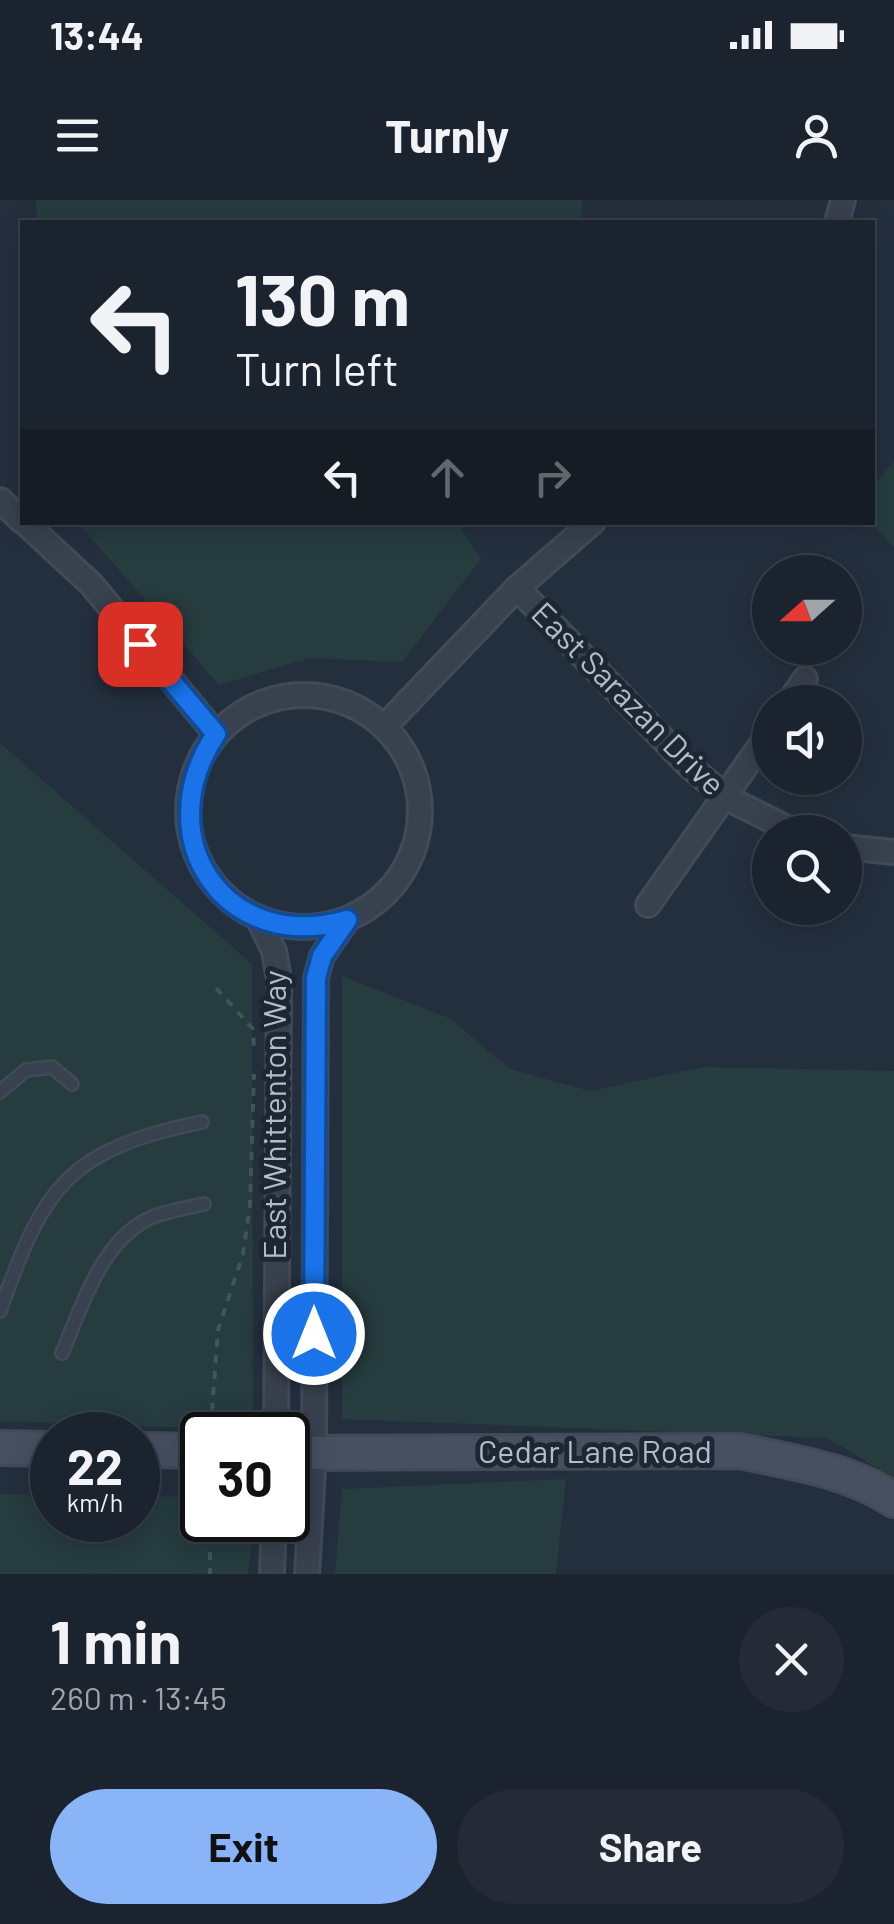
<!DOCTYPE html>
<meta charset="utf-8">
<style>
body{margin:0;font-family:Barlow,sans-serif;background:#242b36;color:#f1f3f6;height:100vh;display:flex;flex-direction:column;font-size:38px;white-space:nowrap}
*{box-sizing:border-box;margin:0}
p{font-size:32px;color:#a0a4aa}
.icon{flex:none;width:55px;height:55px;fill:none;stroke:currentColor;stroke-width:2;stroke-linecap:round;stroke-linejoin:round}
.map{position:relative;height:1374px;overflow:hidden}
.panel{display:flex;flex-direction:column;background:#1b232e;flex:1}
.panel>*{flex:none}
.banner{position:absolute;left:20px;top:20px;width:855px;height:305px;border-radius:0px;box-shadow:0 5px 25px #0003,0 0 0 2px #39404a;background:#1b232e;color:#f1f3f6;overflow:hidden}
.needle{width:65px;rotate:249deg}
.controls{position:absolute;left:752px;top:355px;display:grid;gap:20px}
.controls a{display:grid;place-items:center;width:110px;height:110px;border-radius:50%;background:#1b232e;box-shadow:0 5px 25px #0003,0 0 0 2px #39404a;font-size:50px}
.speed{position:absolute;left:30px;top:1212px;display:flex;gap:20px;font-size:50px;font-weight:700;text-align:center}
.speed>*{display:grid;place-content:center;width:130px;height:130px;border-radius:50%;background:#1b232e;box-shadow:0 5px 25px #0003,0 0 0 2px #39404a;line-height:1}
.speed small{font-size:25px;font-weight:400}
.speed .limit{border:5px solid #111;border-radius:15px;background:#fff;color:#111}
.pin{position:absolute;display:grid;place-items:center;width:85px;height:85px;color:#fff;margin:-42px;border-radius:20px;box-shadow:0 5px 15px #0006}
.me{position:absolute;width:110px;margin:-55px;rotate:0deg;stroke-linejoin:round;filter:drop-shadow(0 0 8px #0008)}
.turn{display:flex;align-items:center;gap:35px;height:210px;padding:0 50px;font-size:45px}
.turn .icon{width:130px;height:130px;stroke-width:2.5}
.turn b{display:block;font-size:70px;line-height:85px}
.lanes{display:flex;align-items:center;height:95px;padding:0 50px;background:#0003;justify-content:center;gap:50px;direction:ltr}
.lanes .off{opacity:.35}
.round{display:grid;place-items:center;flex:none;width:105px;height:105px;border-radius:52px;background:#242b36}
.headline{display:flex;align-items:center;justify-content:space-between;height:170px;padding:0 50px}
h1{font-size:60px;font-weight:700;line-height:75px}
.primary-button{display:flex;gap:20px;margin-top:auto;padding:20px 50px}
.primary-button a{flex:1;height:115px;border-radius:60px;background:#8ab4f8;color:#111;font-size:40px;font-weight:700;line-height:115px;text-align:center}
.primary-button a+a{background:#242b36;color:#f1f3f6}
.status{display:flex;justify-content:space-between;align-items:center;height:70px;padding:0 50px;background:#1b232e;direction:ltr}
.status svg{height:28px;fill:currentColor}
header{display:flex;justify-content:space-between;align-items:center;height:130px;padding:0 50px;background:#1b232e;font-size:45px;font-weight:700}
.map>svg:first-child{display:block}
.green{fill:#263c3f}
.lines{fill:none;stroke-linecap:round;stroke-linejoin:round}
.lane-casing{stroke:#414a57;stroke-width:16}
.street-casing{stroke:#414a57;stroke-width:28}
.secondary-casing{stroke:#414a57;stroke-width:38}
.path{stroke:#3f5557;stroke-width:4;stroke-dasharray:8 8;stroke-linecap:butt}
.lane{stroke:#38414e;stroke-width:11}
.street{stroke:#38414e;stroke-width:22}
.secondary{stroke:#465061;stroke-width:32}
.route-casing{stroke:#114b97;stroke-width:25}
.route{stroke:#1a73e8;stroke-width:18}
.labels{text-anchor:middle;stroke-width:10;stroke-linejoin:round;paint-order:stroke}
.street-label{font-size:32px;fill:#b4bcc9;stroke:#1d2633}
</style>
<div class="status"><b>13:44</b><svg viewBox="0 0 49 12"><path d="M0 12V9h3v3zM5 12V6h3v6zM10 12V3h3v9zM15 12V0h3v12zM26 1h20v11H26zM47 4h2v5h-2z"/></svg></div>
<header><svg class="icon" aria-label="menu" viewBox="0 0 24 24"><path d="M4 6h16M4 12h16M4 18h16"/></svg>Turnly<svg class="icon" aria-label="person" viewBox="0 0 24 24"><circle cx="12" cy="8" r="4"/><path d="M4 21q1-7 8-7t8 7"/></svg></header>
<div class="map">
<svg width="894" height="1374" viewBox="0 0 894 1374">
<rect width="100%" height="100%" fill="#242f3e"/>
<g class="green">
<polygon points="36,0 582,0 581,22 37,22"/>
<polygon points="894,262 894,347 871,323 873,285"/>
<polygon points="78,323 458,323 481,359 402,462 310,458 219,485"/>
<polygon points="0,543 252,764 253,1230 0,1221"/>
<polygon points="342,776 449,818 510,869 590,891 703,867 894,871 894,1278 827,1238 342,1219"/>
<polygon points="566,1279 556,1374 335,1374 342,1289"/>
<polygon points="0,1294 52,1295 52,1320 138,1320 138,1296 202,1297 202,1320 254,1320 248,1374 0,1374"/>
</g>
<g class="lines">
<g class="lane-casing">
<g id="lane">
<polyline points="0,892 26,870 52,867 72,884"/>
<path d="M0,1111C44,986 67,950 202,922"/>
<path d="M62,1153C82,1107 100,1042 150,1018C166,1011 187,1008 204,1004"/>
</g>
</g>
<g class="street-casing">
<g id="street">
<polyline points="837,22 843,0"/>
<polyline points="0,300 22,321"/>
<polyline points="24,322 91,384 216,534"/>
<polyline points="517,388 687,564 727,598 795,632"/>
<circle cx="304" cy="611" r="116"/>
<polyline points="789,502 805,479"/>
<polyline points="384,527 517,388 593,322"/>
<polyline points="845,647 894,652"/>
<polyline points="648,705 770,532"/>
<polyline points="258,718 274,751 279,779 276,1235"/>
<polyline points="272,1374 274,1320"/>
<polyline points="307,1374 314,1253 316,778 322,756 347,720"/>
</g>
</g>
<g class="secondary-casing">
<g id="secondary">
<polyline points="0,1248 52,1249"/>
<polyline points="138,1250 202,1251"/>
<path d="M288,1253L740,1251C792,1262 849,1270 894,1300"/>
</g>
</g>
<g class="path">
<polyline points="216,788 253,829 254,849"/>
<polyline points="212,1211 218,1130 243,1054 250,1004 254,874"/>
<polyline points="210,1320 210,1374"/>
</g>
<use href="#lane" class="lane"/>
<use href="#street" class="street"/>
<use href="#secondary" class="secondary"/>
</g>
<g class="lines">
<g class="route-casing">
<path id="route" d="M140,444L216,534C147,637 224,755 347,720L322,756L316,778L314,1134"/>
</g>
<use href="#route" class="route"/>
</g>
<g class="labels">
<g class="street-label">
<text transform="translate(628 499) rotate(45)" y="11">East Sarazan Drive</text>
<text transform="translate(275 915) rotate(-90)" y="11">East Whittenton Way</text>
<text x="595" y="1263">Cedar Lane Road</text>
</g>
</g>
</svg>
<div class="controls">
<a><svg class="needle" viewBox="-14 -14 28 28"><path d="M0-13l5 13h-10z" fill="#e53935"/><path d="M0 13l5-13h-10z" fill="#a0a4aa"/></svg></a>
<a><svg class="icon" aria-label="sound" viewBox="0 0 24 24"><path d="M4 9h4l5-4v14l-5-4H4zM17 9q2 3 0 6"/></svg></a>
<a><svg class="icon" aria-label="search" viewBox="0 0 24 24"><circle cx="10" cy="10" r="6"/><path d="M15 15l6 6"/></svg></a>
</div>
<div class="speed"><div>22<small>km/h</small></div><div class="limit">30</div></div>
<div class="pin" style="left:140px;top:444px;background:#d93025"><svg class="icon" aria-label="arrive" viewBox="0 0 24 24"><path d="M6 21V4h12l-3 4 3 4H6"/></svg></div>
<svg class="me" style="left:314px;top:1134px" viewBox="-20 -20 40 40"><circle r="17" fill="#1a73e8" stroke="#fff" stroke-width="3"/><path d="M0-11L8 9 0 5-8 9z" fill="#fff"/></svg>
<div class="banner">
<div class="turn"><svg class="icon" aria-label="left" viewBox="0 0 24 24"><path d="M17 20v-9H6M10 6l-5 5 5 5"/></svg><div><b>130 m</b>Turn left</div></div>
<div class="lanes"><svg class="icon" aria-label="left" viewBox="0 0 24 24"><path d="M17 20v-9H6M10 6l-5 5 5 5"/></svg><svg class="icon off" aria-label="ahead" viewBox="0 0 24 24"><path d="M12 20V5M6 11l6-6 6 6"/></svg><svg class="icon off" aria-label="right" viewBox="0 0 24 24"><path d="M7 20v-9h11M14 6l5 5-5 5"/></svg></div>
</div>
</div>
<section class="panel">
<div class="headline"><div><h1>1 min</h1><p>260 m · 13:45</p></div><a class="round"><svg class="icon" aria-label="close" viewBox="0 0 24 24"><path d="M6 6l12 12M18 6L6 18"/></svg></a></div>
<div class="primary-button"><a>Exit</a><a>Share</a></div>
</section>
